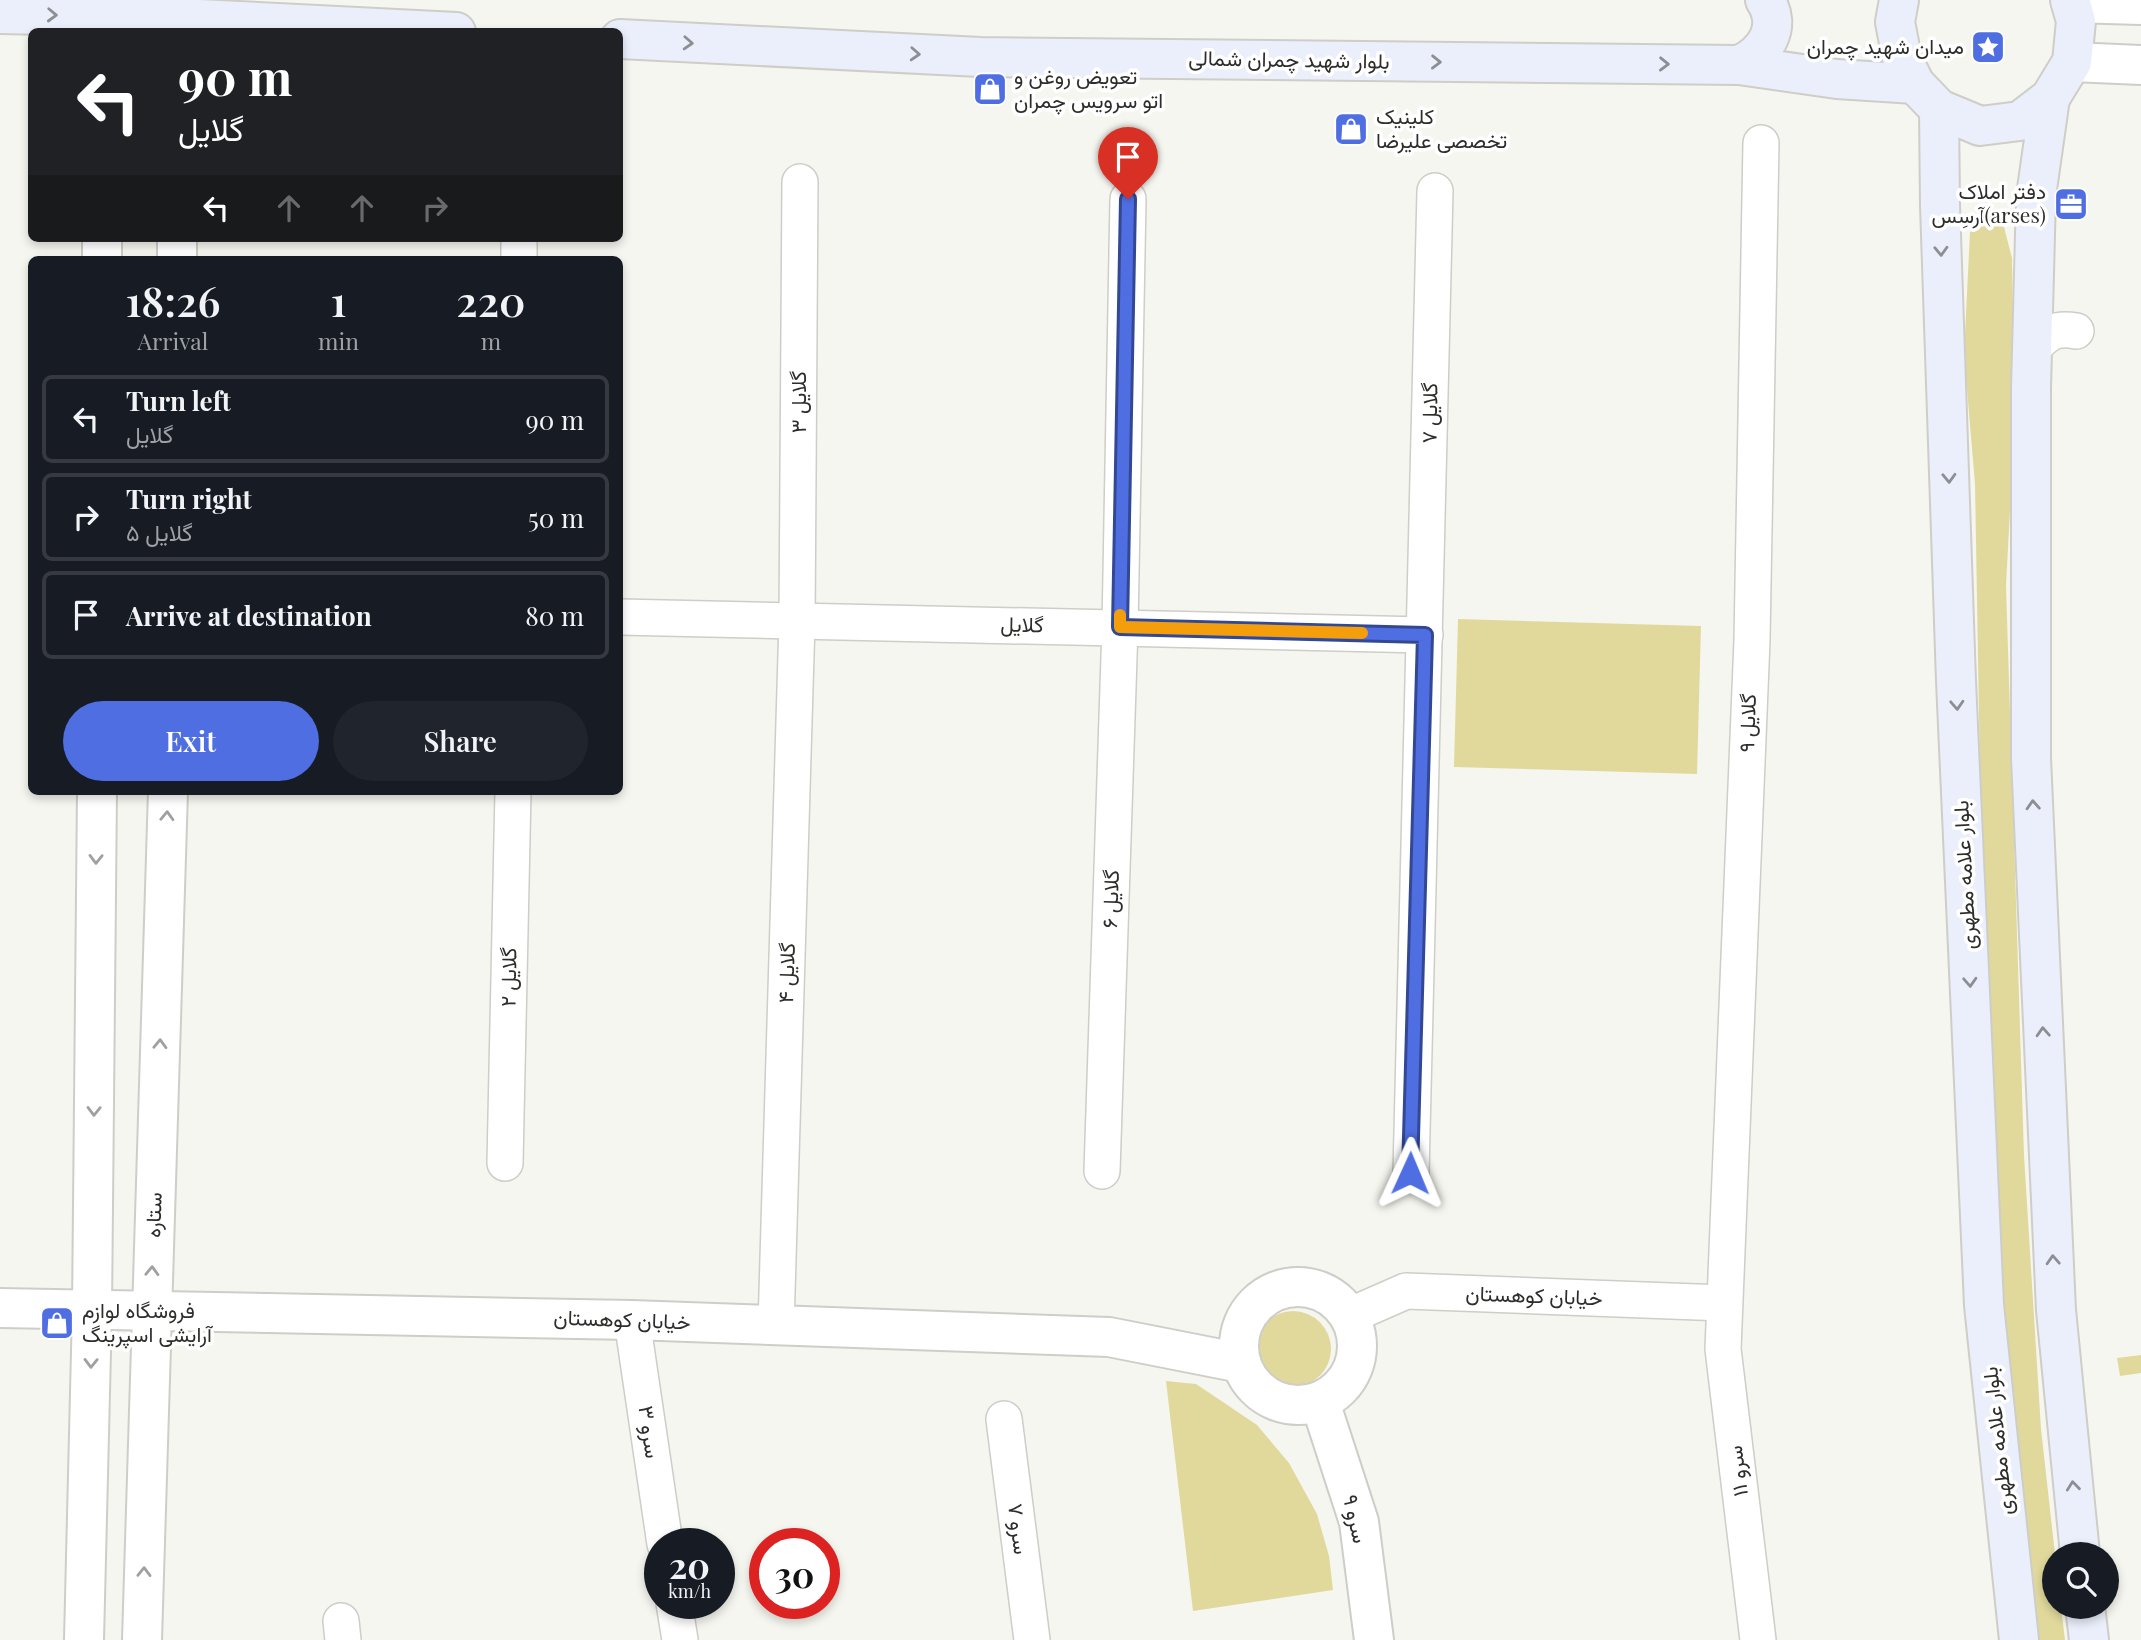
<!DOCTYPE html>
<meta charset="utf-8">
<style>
body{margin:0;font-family:"Playfair Display",Vazirmatn,serif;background:#20242c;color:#f1f3f6;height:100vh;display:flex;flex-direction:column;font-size:26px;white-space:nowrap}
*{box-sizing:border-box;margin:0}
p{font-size:23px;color:#9ea1a6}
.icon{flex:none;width:38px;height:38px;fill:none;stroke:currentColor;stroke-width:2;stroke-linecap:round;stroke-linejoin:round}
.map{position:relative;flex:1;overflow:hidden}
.sheet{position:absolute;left:28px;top:256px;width:595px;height:539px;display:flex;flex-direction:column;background:#171b24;border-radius:10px;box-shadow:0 4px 10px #0003}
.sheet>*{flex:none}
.banner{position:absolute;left:28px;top:28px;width:595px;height:214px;border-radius:10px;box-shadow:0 4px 10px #0003;background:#202124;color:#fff;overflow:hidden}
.buttons{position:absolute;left:2042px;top:1542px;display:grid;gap:14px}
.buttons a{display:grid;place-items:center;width:77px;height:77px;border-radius:50%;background:#171b24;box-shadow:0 4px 10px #0003;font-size:35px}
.speed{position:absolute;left:644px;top:1528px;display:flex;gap:14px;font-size:35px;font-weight:700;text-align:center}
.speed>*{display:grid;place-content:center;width:91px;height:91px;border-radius:50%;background:#171b24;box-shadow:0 4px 10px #0003;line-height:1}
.speed small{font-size:18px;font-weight:400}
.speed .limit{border:10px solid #d22;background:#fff;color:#111}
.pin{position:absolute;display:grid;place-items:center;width:60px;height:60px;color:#fff;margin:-72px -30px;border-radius:50% 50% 50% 0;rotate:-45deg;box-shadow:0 0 7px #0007}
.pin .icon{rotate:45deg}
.me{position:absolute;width:77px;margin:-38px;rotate:1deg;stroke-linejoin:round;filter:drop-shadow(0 0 5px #0008)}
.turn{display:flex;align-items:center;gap:24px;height:147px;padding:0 35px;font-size:32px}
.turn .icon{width:91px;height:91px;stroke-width:2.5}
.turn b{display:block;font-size:49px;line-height:60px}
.lanes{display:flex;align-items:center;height:66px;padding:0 35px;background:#0003;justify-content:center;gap:35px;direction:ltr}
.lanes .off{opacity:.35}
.eta{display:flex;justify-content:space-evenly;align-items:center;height:119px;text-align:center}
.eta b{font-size:42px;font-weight:600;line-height:49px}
.primary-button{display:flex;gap:14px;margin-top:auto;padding:14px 35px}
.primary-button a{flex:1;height:80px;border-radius:42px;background:#4f6ee2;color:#fff;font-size:28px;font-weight:600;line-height:80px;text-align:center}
.primary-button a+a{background:#20242c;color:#f1f3f6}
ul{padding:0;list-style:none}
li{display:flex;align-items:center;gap:21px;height:88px;margin:0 14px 10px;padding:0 21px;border:4px solid #363941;border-radius:10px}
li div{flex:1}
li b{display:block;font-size:26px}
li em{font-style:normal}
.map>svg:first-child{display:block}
.green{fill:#e1d99c}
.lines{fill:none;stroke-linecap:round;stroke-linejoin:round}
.minor-casing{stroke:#cecdc7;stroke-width:38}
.tertiary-casing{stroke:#cecdc7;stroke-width:42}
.secondary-casing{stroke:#cecdc7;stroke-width:42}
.minor{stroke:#fff;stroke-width:35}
.tertiary{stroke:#fff;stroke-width:38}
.secondary{stroke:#ebeffb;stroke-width:38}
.oneway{stroke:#8c8e93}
.oneway2{stroke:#a0a0a0}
.route-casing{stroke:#334893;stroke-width:18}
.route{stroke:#4f6ee2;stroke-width:12}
.slow{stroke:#f59e0b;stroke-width:12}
.labels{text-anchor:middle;stroke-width:7;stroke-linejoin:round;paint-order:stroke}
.poi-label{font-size:21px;fill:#2d2d2b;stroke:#fff;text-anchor:start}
.street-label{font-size:21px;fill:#2d2d2b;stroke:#fff}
</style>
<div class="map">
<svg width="2141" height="1640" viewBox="0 0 2141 1640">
<rect width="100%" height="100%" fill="#f6f6f0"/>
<g class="green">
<polygon points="1981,218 2004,227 2012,258 2015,416 2006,586 2024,1155 2041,1429 2055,1554 2054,1606 2061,1607 2065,1640 2037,1640 2003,1355 1980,775 1975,484 1964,354 1970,232"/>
<polygon points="1458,619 1701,626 1697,774 1454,767"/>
<circle cx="1293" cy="1349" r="38"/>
<polygon points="2141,1355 2141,1373 2120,1376 2117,1358"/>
<polygon points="1166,1381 1196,1384 1223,1402 1257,1425 1289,1463 1317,1514 1329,1556 1333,1590 1193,1611"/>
</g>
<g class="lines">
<g class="minor-casing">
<g id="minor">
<polyline points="519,259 519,238"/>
<path d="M2032,350C2046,333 2055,327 2076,331"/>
<polyline points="620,617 1425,635"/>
<polyline points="505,1163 513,791"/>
<polyline points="1102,1171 1120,627 1128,199"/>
<polyline points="1411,1173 1435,191"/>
<polyline points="1349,1316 1406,1291 1724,1303"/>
<polyline points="632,1320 665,1544"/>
<polyline points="776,1326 797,621 800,182"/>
<polyline points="1004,1419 1032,1640"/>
<polyline points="674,1603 680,1640"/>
<polyline points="341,1621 343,1640"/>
<polyline points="1758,1640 1723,1349 1752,640 1761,143"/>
</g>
</g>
<g class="tertiary-casing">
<g id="tertiary">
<polyline points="2071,3 2141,5"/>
<polyline points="2072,62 2141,65"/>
<polyline points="102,259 102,238"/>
<polyline points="177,259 177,238"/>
<circle cx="1298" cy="1346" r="59"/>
<polyline points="0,1308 632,1320 1109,1337 1241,1363"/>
<polyline points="1320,1402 1359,1522 1374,1640"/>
<polyline points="84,1640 92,1310 97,791"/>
<polyline points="142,1640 168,791"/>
</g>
</g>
<g class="secondary-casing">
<g id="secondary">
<polyline points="1899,0 1895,22 1902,58 1915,84 1939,109 1980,126 2020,121 2050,98 2072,62 2076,21 2070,0"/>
<polyline points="0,14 179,18 456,32"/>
<polyline points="620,39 980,57 1739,65 1837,79 1915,84"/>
<path d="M1739,65C1765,54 1783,27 1765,0"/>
<polyline points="2050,98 2036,196 2031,389 2031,758 2056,1310 2080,1554"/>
<polyline points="1939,109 1940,205 1956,681 1984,1305 2019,1640"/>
<polyline points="2085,1606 2089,1640"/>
</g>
</g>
<use href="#minor" class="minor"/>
<use href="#tertiary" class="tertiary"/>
<use href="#secondary" class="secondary"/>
</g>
<defs><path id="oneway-chevron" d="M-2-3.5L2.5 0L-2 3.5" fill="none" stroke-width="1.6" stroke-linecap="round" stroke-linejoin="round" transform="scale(1.75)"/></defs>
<g class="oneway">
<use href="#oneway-chevron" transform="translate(52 15) rotate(2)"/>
<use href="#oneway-chevron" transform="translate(688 43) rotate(3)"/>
<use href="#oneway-chevron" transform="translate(915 54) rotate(3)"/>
<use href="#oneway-chevron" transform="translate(1436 62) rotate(1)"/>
<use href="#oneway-chevron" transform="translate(1664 64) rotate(1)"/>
<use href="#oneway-chevron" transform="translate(1941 251) rotate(88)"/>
<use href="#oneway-chevron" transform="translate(1949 478) rotate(88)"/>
<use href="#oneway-chevron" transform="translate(1957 705) rotate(87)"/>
<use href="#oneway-chevron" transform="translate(2033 805) rotate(-93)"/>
<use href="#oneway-chevron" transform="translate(1970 982) rotate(87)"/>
<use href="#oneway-chevron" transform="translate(2043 1032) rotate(-93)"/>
<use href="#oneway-chevron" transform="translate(2053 1260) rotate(-93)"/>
<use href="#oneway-chevron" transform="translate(2073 1486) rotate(-96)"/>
</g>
<g class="oneway2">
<use href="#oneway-chevron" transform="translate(167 816) rotate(-88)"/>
<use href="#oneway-chevron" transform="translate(96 859) rotate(91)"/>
<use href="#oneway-chevron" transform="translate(160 1044) rotate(-88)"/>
<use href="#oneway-chevron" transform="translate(94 1111) rotate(91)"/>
<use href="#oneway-chevron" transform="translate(152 1271) rotate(-88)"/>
<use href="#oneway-chevron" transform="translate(91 1363) rotate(91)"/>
<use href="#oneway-chevron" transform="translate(144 1572) rotate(-89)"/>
</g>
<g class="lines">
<g class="route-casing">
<polyline id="route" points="1128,199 1120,627 1425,635 1410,1173"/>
</g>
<use href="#route" class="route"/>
<polyline class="slow" points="1120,615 1120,627 1362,633"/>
</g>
<defs>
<g id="sight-square" transform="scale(1.75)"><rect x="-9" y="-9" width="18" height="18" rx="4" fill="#4f6ee2" stroke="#fff"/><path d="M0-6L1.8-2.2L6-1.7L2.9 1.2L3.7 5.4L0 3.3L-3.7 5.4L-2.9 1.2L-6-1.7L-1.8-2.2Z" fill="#fff"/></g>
<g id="shop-square" transform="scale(1.75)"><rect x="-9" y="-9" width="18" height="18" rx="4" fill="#4f6ee2" stroke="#fff"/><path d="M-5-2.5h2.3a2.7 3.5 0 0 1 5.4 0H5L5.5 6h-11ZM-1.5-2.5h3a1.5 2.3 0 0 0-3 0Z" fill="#fff"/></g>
<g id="office-square" transform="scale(1.75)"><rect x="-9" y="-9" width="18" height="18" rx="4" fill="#4f6ee2" stroke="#fff"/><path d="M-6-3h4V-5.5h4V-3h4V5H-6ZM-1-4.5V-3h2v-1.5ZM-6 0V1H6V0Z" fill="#fff"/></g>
</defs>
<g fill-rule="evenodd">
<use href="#sight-square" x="1988" y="47"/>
<use href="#shop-square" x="990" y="89"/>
<use href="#shop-square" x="1351" y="129"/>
<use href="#office-square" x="2071" y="204"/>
<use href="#shop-square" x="57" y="1323"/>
</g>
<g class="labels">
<g class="poi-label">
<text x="1964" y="54" text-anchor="end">میدان شهید چمران</text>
<text x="1014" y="84">تعویض روغن و<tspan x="1014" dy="24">اتو سرویس چمران</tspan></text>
<text x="1376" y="124">کلینیک<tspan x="1376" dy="24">تخصصی علیرضا</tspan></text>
<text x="2046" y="199" text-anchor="end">دفتر املاک<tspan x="2046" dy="24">آرسِس(arses)</tspan></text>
<text x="82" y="1318">فروشگاه لوازم<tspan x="82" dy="24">آرایشی اسپرینگ</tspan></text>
</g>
<g class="street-label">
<text transform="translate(1289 60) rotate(1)" y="7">بلوار شهید چمران شمالی</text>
<text transform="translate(799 402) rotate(-90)" y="7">گلایل ۳</text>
<text transform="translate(1430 413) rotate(-89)" y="7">گلایل ۷</text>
<text transform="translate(1022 625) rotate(1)" y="7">گلایل</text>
<text transform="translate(1748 723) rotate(-88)" y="7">گلایل ۹</text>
<text transform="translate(1965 875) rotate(-93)" y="7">بلوار علامه مطهری</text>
<text transform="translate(1111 899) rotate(-88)" y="7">گلایل ۶</text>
<text transform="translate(787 973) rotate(-88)" y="7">گلایل ۴</text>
<text transform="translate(509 977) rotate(-89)" y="7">گلایل ۲</text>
<text transform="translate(154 1215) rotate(-88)" y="7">ستاره</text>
<text transform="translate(1534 1296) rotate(2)" y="7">خیابان کوهستان</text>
<text transform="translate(622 1320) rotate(2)" y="7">خیابان کوهستان</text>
<text transform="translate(649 1432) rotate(82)" y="7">سرو ۳</text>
<text transform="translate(1998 1441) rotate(-96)" y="7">بلوار علامه مطهری</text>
<text transform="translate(1738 1471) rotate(-97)" y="7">سرو ۱۱</text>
<text transform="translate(1355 1519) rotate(77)" y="7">سرو ۹</text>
<text transform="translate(1018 1529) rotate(83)" y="7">سرو ۷</text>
</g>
</g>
</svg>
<div class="buttons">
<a><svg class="icon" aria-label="search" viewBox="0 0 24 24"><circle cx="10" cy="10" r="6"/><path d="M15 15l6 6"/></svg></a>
</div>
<div class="speed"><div>20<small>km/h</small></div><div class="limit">30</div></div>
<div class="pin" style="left:1128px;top:199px;background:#d93025"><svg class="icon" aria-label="arrive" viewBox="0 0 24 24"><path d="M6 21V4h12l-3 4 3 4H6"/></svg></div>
<svg class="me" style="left:1410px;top:1173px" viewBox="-20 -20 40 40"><path d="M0-17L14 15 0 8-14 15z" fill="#4f6ee2" stroke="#fff" stroke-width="4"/></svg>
<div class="banner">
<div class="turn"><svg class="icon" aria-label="left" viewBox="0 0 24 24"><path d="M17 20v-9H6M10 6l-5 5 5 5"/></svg><div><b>90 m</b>گلایل</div></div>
<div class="lanes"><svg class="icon" aria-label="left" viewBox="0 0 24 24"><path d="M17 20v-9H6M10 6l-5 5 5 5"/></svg><svg class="icon off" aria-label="ahead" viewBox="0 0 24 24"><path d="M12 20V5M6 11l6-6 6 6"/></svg><svg class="icon off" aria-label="ahead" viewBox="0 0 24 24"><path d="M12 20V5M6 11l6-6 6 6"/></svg><svg class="icon off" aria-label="right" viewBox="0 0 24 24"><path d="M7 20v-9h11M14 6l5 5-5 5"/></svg></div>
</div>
<section class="sheet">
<div class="eta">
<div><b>18:26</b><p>Arrival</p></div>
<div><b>1</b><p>min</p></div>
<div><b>220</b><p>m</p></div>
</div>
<ul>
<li><svg class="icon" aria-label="left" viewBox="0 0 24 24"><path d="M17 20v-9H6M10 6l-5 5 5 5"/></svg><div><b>Turn left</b><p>گلایل</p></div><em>90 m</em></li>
<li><svg class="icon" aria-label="right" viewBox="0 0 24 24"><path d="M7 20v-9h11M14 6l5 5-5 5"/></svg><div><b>Turn right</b><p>گلایل ۵</p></div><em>50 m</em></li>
<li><svg class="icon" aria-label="arrive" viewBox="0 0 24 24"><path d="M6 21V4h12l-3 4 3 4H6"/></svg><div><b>Arrive at destination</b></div><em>80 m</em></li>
</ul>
<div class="primary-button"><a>Exit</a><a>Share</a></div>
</section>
</div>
